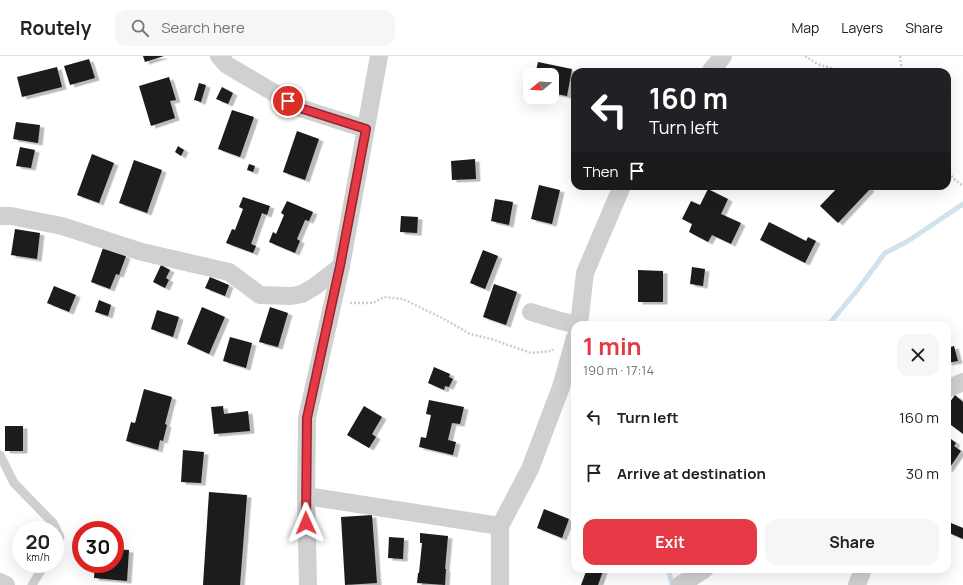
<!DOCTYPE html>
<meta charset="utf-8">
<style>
body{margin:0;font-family:Manrope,sans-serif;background:#f6f6f6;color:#202124;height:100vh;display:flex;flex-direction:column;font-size:15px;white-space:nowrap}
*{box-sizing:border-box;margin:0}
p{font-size:13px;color:#757577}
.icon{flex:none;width:22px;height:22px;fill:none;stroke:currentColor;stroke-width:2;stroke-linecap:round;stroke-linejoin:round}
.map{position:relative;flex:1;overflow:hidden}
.side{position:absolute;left:571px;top:265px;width:380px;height:252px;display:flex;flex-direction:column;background:#fff;border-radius:12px;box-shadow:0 4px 16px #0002}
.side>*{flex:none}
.hud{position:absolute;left:571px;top:12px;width:380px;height:122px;border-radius:12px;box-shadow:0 4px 16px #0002;background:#202124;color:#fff;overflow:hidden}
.needle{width:26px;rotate:252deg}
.fabs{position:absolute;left:523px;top:12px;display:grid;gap:8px}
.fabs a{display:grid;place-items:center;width:36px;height:36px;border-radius:8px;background:#fff;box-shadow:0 4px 16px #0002;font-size:20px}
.speed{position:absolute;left:12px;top:465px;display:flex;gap:8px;font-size:20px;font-weight:700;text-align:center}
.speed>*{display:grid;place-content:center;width:52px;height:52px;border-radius:50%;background:#fff;box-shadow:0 4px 16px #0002;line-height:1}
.speed small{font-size:10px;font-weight:400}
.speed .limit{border:6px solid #d22;background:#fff;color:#111}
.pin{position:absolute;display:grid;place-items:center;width:34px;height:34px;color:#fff;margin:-17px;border:2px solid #fff;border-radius:50%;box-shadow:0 1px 4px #0007}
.me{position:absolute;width:44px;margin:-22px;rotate:359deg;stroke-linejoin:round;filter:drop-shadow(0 0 3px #0008)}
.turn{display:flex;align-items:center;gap:14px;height:84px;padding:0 12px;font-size:18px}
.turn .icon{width:52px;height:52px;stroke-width:2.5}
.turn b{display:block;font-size:28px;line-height:34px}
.then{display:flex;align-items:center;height:38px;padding:0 12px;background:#0003;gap:8px;font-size:15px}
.round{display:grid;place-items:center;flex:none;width:42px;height:42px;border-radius:12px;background:#f6f6f6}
.headline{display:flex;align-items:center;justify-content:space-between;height:68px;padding:0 12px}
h1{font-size:24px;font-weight:700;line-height:30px;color:#e63946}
.primary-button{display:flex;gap:8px;margin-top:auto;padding:8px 12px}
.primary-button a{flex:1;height:46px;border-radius:12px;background:#e63946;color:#fff;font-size:16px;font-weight:700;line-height:46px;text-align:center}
.primary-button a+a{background:#f6f6f6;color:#202124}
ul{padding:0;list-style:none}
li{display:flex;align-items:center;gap:12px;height:56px;padding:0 12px}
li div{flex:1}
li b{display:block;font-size:15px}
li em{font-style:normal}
header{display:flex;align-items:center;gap:24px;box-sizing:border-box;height:56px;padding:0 20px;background:#fff;border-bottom:1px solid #e0e0e0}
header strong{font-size:19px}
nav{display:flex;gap:22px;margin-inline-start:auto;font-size:14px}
.search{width:280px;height:36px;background:#f6f6f6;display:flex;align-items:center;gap:10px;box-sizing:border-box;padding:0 14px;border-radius:12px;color:#757577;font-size:15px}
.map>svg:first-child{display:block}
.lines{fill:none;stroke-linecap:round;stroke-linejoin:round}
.stream{stroke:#cfe2ee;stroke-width:5}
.building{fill:#1a1a1a;filter:url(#shadow)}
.path{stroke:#cdcdcd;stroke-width:2.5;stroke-dasharray:2 2;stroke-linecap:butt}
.lane{stroke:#d0d0d0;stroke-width:9}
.street{stroke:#d0d0d0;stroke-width:18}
.route-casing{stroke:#96252e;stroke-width:10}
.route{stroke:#e63946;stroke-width:7}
</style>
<header>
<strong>Routely</strong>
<div class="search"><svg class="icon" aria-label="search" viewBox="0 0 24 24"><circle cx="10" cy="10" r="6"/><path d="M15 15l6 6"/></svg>Search here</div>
<nav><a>Map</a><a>Layers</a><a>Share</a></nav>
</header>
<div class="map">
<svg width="963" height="529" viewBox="0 0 963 529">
<defs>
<filter id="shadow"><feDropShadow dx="4.5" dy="2.5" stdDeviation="0" flood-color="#0004"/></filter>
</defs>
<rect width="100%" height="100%" fill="#fff"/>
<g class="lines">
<g class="stream">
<polyline points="828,269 855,237 885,197 908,185 963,148"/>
<polyline points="670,513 669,515 672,529"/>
</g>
</g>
<g class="building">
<polygon points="143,0 164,0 145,6"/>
<polygon points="89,3 95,22 70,29 64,10"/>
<polygon points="538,6 572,13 567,40 552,37 552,19 535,19"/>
<polygon points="57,11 62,31 22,41 17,21"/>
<polygon points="169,21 176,44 170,45 175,62 151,70 139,30"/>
<polygon points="199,27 206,29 201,46 194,44"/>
<polygon points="222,31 233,37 228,48 216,43"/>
<polygon points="232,54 254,61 240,101 218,93"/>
<polygon points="16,66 40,69 38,87 13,83"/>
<polygon points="297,75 319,83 305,124 283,116"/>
<polygon points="178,90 184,94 181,100 175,96"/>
<polygon points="20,91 35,94 31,112 16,110"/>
<polygon points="92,98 114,107 99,147 77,139"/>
<polygon points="475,103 476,123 452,124 451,105"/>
<polygon points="134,104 162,114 147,157 119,147"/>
<polygon points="249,108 255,110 253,116 247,114"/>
<polygon points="539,129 560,134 552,168 531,163"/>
<polygon points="839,130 866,130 870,133 838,167 820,150"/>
<polygon points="708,133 728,143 721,158 741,167 731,188 712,179 708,186 689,176 692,168 682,163 691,145 700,149"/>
<polygon points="243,141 270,150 267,159 262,157 251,188 256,190 253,197 226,187 232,173 235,174 243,153 239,151"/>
<polygon points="495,143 513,146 509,169 491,165"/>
<polygon points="287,145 313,156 309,165 305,164 297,183 300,185 295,197 269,186 273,176 276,178 284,159 281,157"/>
<polygon points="401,160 418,161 417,177 400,176"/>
<polygon points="769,166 806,185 808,181 816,185 805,207 760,184"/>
<polygon points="15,173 40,177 37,203 11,199"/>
<polygon points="103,192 126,200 119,219 116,218 110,233 91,226"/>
<polygon points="483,194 498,200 485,233 470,227"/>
<polygon points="161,209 170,214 166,222 169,224 165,232 153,226"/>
<polygon points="692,211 705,213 703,230 690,228"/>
<polygon points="638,214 663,215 663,246 638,246"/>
<polygon points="210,221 229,229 225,240 205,232"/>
<polygon points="494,228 517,236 506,269 483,261"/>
<polygon points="54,230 76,239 69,256 47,247"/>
<polygon points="99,244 111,249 108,260 95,256"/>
<polygon points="202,251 225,261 209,298 187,288"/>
<polygon points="270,251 288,257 278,291 259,286"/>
<polygon points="157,254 179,261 173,281 151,273"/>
<polygon points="230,281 252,287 246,312 223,305"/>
<polygon points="954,290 958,305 947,307 947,292"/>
<polygon points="434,311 450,318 449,321 453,323 449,331 445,330 444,334 428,327"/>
<polygon points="144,333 172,341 165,368 167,369 163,385 160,384 158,394 126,385 131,366 135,367"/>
<polygon points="955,339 963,346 963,378 947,366 947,350"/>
<polygon points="429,344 464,351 460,368 452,367 448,384 456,386 453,399 419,391 421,381 426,382 431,359 426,358"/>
<polygon points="223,350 224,358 248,355 250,375 214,378 211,351"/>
<polygon points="364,350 382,361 372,378 376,381 369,392 347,379"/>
<rect x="5" y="370" width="18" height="25"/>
<polygon points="951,383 956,387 954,390 961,395 948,414 947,413 947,385 949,386"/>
<polygon points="183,394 204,396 201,427 181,426"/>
<polygon points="209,436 247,439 240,529 203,529"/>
<polygon points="544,453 569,463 562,482 537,472"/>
<polygon points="372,459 377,527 345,529 341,461"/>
<polygon points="951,467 963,472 963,483 947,476"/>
<polygon points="420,477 448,480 445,513 446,513 445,529 417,527 418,517 419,517 422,487 420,487"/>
<polygon points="389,481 404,482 403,503 388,502"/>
<polygon points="115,493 129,494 127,525 94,522 95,508 115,508"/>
<polygon points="587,513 598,513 603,515 598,529 581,529"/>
</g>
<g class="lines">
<g class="path">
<polyline points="805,0 817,8 844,16"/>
<polyline points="900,0 902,16"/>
<polyline points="947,113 953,122 963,130"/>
<polyline points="350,247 373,247 384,241 403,243 442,262 470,278 491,283 531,297 552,295 553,293"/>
</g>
<g class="lane">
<polyline points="0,399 14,427 53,467 60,481 55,490"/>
<polyline points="32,529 45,508"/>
</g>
<g class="street">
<polyline points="219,0 227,9 300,52 366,73"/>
<polyline points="710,16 723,0"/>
<polyline points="0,160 11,160 62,170 142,196 229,216 260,239 291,240 302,238 314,231 341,210"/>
<polyline points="531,256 561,265 578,269"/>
<polyline points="579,269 585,217 622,130"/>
<polyline points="947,333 963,326"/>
<polyline points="306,440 500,470"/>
<polyline points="0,526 6,529"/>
<polyline points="308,529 306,440 307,362 341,210 379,0"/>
<polyline points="500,529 500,470 530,413 561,331 575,282"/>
<polyline points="680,529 705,513"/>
<polyline points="857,529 863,513"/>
</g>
</g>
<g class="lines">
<g class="route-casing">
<polyline id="route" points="288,45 300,52 366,73 340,210 307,362 306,467"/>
</g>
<use href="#route" class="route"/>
</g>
</svg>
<div class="fabs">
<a><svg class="needle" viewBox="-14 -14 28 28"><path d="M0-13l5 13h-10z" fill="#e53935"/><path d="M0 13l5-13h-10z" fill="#757577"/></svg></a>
</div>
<div class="speed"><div>20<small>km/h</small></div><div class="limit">30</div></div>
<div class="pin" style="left:288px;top:45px;background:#d93025"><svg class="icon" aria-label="arrive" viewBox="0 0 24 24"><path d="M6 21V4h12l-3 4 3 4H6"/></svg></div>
<svg class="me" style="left:306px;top:467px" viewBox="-20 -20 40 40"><path d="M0-17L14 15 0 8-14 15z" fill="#e63946" stroke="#fff" stroke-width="4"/></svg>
<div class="hud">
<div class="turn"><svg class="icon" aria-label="left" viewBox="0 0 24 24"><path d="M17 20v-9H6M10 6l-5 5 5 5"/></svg><div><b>160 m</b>Turn left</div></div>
<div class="then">Then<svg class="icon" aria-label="arrive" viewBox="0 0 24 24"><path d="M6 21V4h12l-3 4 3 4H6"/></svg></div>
</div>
<section class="side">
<div class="headline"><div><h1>1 min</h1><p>190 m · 17:14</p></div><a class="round"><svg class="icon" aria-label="close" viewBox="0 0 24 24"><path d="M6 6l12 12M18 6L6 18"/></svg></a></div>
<ul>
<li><svg class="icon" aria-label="left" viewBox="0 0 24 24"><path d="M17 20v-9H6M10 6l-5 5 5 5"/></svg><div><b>Turn left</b></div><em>160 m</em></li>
<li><svg class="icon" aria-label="arrive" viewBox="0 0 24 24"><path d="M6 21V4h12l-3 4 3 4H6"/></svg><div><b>Arrive at destination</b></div><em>30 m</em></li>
</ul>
<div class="primary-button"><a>Exit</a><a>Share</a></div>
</section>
</div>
